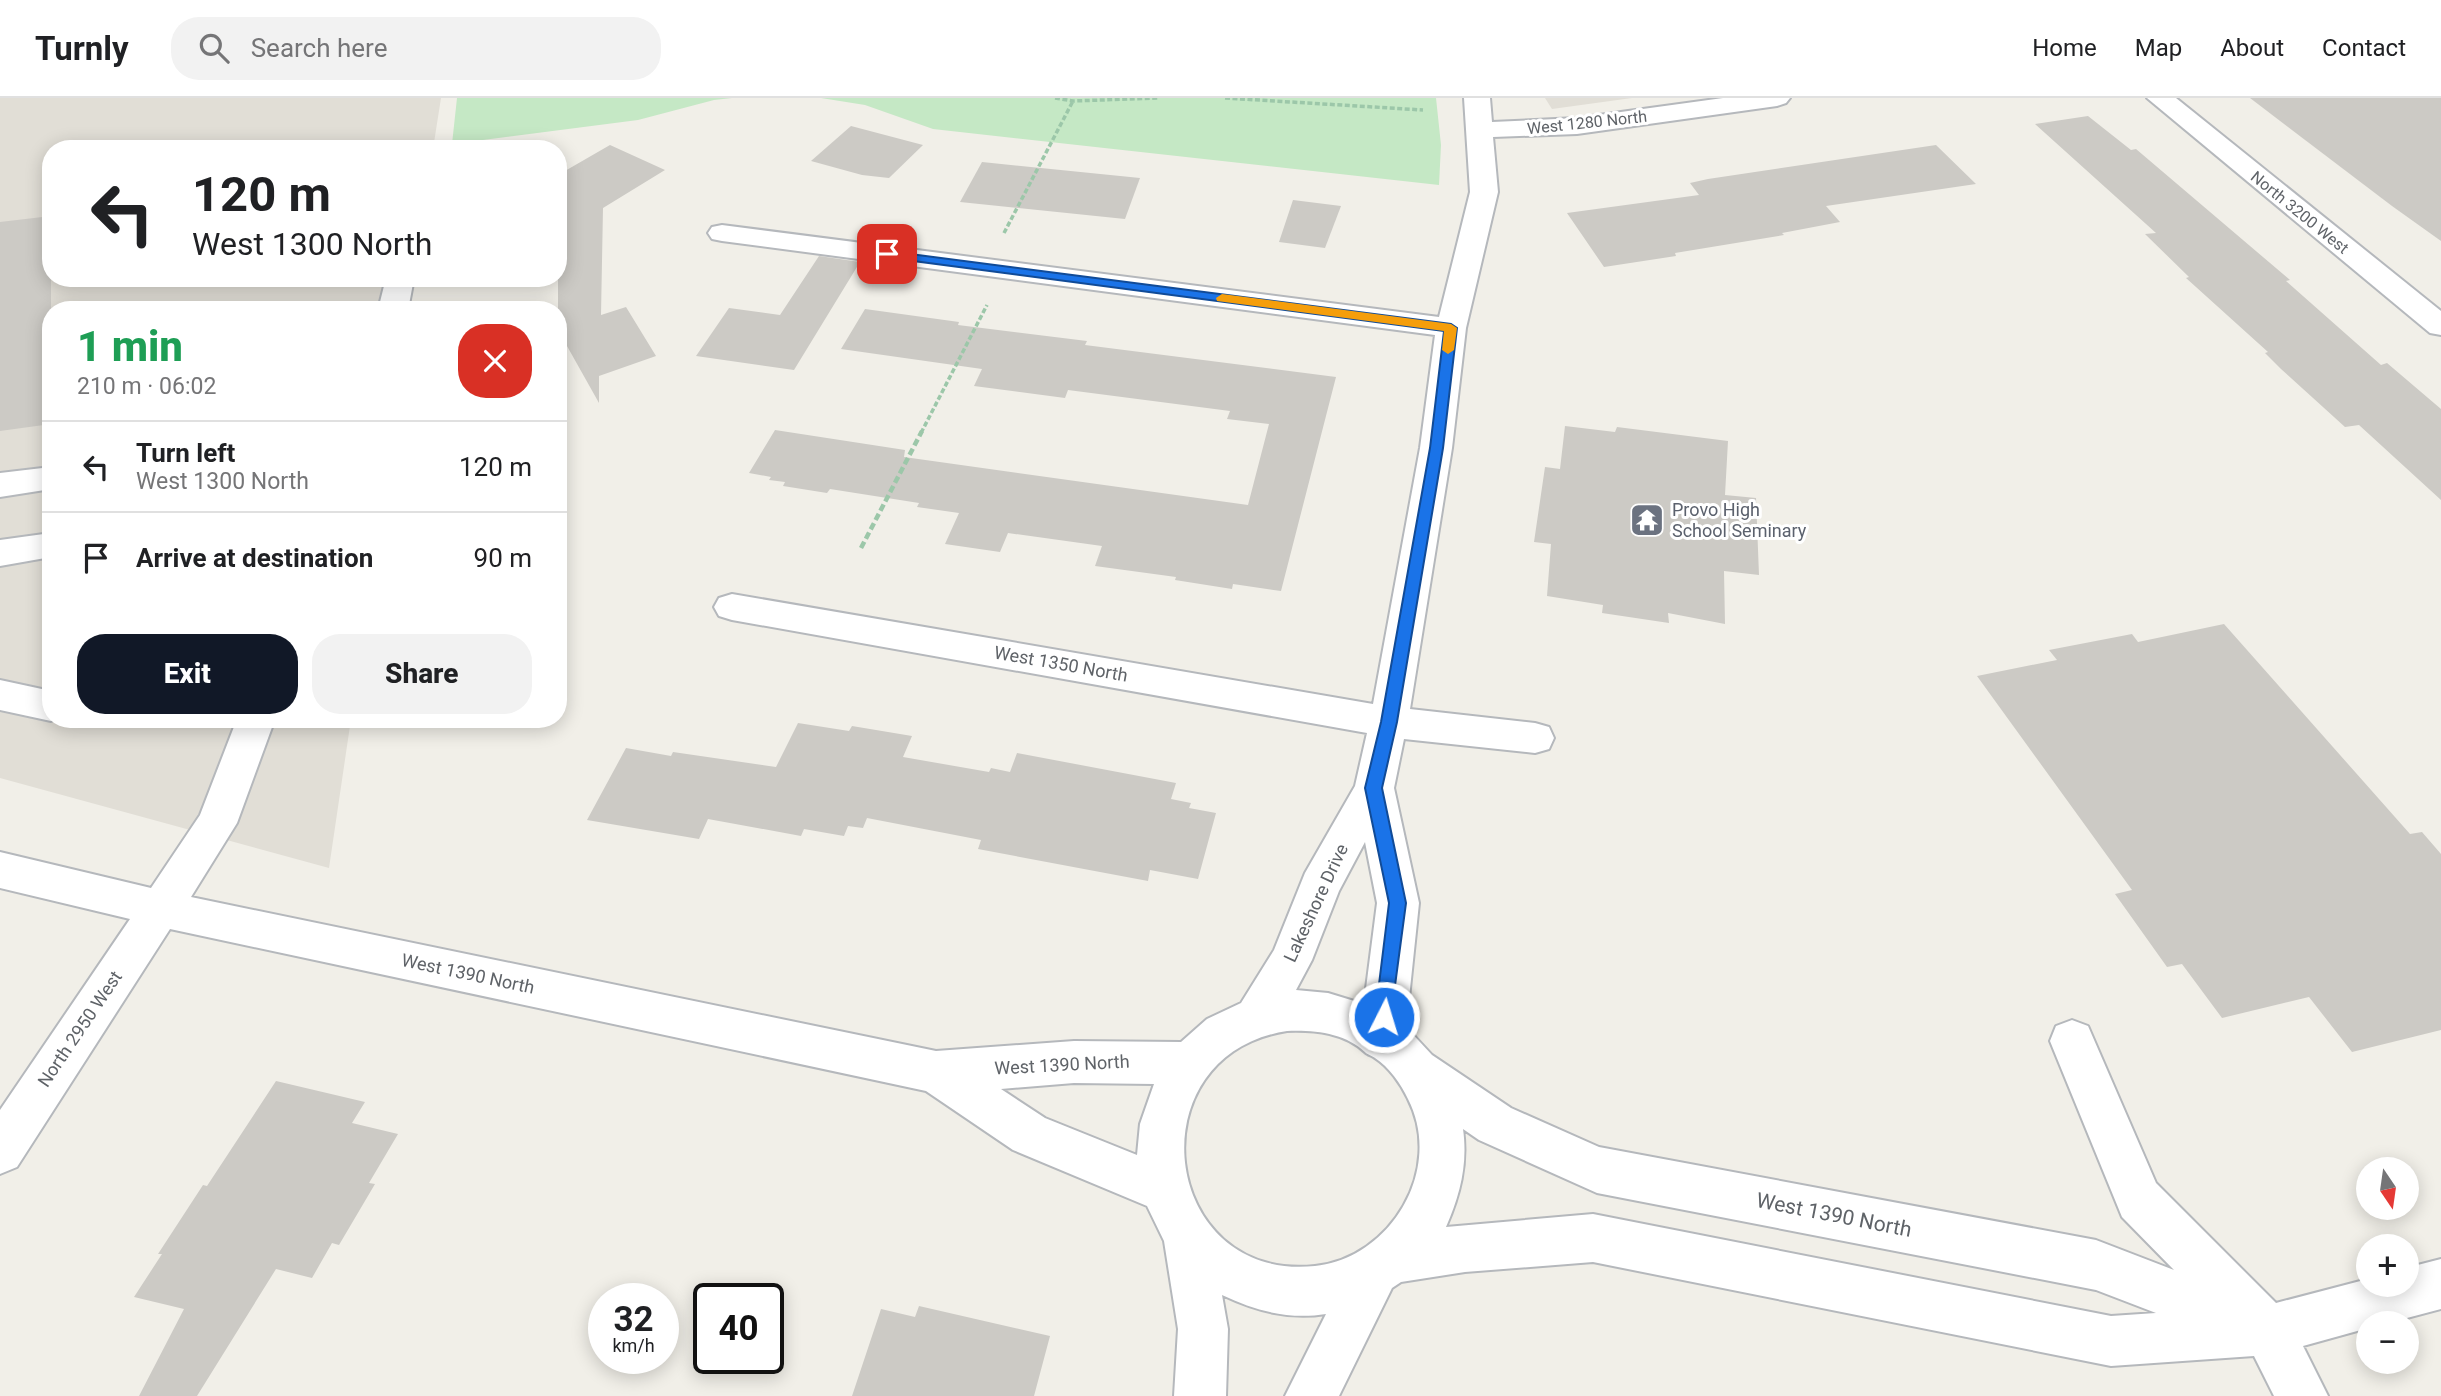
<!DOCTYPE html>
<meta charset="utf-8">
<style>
body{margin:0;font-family:Roboto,sans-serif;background:#f2f2f2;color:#202124;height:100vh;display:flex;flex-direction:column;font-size:26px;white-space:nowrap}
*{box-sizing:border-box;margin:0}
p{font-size:23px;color:#757577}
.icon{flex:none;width:38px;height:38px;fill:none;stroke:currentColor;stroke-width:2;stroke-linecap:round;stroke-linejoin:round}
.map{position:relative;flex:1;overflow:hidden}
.sheet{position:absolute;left:42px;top:203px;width:525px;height:427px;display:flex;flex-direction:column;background:#fff;border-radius:28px;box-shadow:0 4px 18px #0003}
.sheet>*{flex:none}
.hud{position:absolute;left:42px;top:42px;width:525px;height:147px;border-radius:28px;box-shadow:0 4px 18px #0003;background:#fff;color:#202124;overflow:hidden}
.needle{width:46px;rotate:167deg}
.tools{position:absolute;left:2356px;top:1059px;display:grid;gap:14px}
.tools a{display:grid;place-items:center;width:63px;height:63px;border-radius:50%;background:#fff;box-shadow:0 4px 18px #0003;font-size:35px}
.speed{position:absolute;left:588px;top:1185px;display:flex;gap:14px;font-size:35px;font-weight:700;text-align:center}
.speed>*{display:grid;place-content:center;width:91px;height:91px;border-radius:50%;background:#fff;box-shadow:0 4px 18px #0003;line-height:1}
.speed small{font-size:18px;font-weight:400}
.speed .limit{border:4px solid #111;border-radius:10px;background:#fff;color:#111}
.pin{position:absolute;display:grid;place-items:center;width:60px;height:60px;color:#fff;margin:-30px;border-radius:14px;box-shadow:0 4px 10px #0006}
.me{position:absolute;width:77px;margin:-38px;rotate:5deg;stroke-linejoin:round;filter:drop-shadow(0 0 5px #0008)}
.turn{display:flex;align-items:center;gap:24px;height:147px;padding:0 35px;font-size:32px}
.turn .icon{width:91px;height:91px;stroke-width:2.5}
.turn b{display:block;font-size:49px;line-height:60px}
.round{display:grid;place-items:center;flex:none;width:74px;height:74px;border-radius:28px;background:#f2f2f2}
.head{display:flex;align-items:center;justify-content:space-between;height:119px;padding:0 35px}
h1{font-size:42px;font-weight:800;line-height:52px;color:#1e9e55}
.cta{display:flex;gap:14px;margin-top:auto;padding:14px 35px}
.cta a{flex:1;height:80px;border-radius:28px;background:#111827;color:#fff;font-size:28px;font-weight:800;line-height:80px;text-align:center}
.cta a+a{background:#f2f2f2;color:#202124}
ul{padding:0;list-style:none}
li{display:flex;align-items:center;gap:21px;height:91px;padding:0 35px;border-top:2px solid #e0e0e0}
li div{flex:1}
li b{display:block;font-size:26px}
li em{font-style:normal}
header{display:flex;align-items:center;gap:42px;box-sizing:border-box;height:98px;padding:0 35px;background:#fff;border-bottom:2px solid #e0e0e0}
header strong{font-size:33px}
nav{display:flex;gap:38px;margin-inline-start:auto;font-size:24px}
.search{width:490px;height:63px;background:#f2f2f2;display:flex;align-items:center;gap:18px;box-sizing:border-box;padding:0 24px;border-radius:28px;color:#757577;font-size:26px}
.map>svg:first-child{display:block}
.education{fill:#e1ded6}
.green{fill:#c5e8c5}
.building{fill:#cccac5}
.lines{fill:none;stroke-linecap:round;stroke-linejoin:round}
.minor-casing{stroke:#b5b8bc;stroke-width:4}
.path-far1{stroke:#9cc7a9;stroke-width:3.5;stroke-dasharray:5 2.5;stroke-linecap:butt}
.path{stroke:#9cc7a9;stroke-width:4.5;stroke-dasharray:7 3.5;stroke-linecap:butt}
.minor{fill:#fff;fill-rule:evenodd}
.route{fill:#1a73e8;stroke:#114b97;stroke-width:2}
.slow{fill:#f59e0b}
.labels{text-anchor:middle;stroke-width:6;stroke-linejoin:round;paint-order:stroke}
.far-street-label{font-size:16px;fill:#5f6368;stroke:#fff}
.worship-label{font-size:18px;fill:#5b616d;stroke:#fff;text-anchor:start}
.street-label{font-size:18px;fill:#5f6368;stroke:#fff}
.near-street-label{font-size:21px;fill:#5f6368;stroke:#fff}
</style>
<header>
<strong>Turnly</strong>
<div class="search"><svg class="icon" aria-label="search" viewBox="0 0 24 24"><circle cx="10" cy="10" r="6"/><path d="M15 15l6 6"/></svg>Search here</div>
<nav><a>Home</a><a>Map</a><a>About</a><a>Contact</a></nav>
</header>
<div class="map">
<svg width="2441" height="1298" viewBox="0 0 2441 1298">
<rect width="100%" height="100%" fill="#f1efe8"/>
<g class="education">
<polygon points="0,0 441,0 433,51 51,51 51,180 415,180 410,212 51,212 51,621 351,621 329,770 0,680"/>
<polygon points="1545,0 1632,0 1552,11"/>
</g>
<g class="green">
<polygon points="457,0 732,0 714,2 638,22 452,46"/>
<polygon points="821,0 1436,0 1441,47 1439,87 933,31 865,7"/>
</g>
<g class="building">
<polygon points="2250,0 2441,0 2441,143 2392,108"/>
<polygon points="2088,18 2131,52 2136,51 2290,182 2286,183 2381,267 2387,265 2441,311 2441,402 2359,327 2345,329 2281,271 2265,255 2268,254 2186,180 2189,179 2145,136 2156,135 2035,26"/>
<polygon points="851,28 923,47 889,80 862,77 811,63"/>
<polygon points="610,47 665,72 603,110 601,217 626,209 656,258 599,278 599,305 558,232 558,77"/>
<polygon points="1936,47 1976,86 1826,108 1840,124 1782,135 1784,137 1675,155 1676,158 1604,169 1567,115 1699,97 1690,85 1708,81"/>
<polygon points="982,64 1140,80 1125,121 960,104"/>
<polygon points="1293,102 1341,108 1325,150 1279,144"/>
<polygon points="51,118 51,326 0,333 0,124"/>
<polygon points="819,158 860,164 794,272 696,258 729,210 780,217"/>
<polygon points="865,211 959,224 958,227 1087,243 1085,247 1336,279 1281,493 1233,486 1232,491 1175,482 1176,479 1095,468 1102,448 1008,435 1000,454 945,446 959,415 917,409 919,405 830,391 827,395 783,388 785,384 769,382 771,379 749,375 775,332 905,352 904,359 1248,407 1269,326 1227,321 1230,313 1068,292 1065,300 974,288 982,271 841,251"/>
<polygon points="1565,328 1615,334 1617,329 1728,343 1725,397 1756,400 1759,477 1724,473 1725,526 1668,515 1669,525 1602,515 1603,507 1547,498 1551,446 1534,444 1545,369 1560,371"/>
<polygon points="2224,526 2410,736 2422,734 2441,756 2441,932 2352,954 2309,899 2222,920 2182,866 2167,869 2115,796 2132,792 1977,578 2057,562 2049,552 2132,536 2138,544"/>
<polygon points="798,625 849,633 852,628 912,638 903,659 989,674 991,670 1010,674 1017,655 1176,685 1171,701 1191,705 1189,710 1216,715 1198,781 1150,772 1148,783 978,751 981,742 867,720 863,730 848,728 844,738 804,731 801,738 708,721 699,741 587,722 626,650 671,658 673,654 776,669"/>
<polygon points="276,983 365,1004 352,1025 398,1036 369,1085 375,1086 339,1147 332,1145 312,1180 276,1171 197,1298 139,1298 184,1211 134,1199 162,1156 158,1156 203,1087 207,1088"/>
<polygon points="919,1208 1050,1238 1034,1298 852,1298 881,1211 915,1219"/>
</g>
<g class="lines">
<g class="minor-casing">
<g id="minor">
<path d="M1464,0H1490L1492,24L1577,20L1723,0H1790L1786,5L1777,8L1577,36L1493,39L1498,94L1466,230L1452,350L1410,611L1535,625L1549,629L1554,640L1549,651L1535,655L1404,641L1394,690L1419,805L1406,929L1432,957L1511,1010L1599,1049L2096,1142L2174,1172L2122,1119L2050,943L2056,928L2072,922L2088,928L2156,1085L2276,1205L2368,1181V1186H2406V1170L2441,1161V1211L2388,1225H2368V1230L2303,1248L2328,1298H2274L2254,1258L2111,1268L1593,1164L1465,1174L1401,1184L1392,1190L1339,1298H1285L1326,1216C1289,1222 1256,1213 1222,1197L1228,1231L1226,1298H1174L1178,1231L1164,1143L1147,1108L1013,1052L926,993L170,831L17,1069L0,1076V1012L130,821L0,790V754L151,790L200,717L237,621H275L237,725L191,799L936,953L1074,943L1181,944L1207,921L1241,905L1274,852L1305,775L1355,688L1367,635L732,522L719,518L714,509L719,500L732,496L1373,606L1420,350L1435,237L722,143L712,141L708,135L712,129L722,127L1439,219L1470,94ZM1365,744L1377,805L1364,906L1328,895L1296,892L1312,862L1339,793ZM1287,933C1316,932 1345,935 1366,955C1367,956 1374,959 1375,960C1389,969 1401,986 1408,1001C1444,1071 1391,1160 1315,1168C1160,1184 1133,957 1287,933ZM1074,985L1154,986L1140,1026L1137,1057L1045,1020L1001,991ZM1463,1031L1479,1042L1597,1095L2096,1192L2156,1215L2111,1218L1593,1116L1446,1129C1460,1097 1468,1066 1463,1031Z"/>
<polygon points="2147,0 2176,0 2441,213 2441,237 2430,235"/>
<polygon points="386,180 414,180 408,212 378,212"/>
<polygon points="51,369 51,391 0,399 0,375"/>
<polygon points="51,435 51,459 0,468 0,442"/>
<polygon points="0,582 51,593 51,621 56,621 51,623 0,612"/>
</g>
</g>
<g class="path-far1">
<polyline points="1055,0 1073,3 1158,0"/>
<polyline points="1225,0 1423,12"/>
<polyline points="1004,135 1073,3"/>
<polyline points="921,335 987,207"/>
</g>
<polyline class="path" points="861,450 922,333"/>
<use href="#minor" class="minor"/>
</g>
<polygon class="route" points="887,153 1451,226 1457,230 1443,350 1397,624 1382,690 1406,805 1390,925 1384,928 1377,925 1375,919 1389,805 1365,690 1381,624 1430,350 1444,233 883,159 881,156"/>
<polygon class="slow" points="1222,196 1451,226 1457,230 1454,252 1448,256 1442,252 1444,233 1217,203 1216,200"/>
<defs>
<g id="temple-square" transform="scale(1.75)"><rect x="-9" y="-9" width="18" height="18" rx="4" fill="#6b7280" stroke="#fff"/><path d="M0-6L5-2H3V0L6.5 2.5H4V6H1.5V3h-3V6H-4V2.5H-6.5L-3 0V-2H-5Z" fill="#fff"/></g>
</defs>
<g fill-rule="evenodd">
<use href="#temple-square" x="1647" y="422"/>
</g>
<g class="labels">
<g class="far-street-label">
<text transform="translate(1587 24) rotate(-6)" y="6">West 1280 North</text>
<text transform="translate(2300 114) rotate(39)" y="6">North 3200 West</text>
</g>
<g class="worship-label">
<text x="1672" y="418">Provo High<tspan x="1672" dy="21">School Seminary</tspan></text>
</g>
<g class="street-label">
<text transform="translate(1061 566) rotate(10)" y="6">West 1350 North</text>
<text transform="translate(1316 805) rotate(-65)" y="6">Lakeshore Drive</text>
<text transform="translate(468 876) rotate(12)" y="6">West 1390 North</text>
<text transform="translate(80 931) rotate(-56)" y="6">North 2950 West</text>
<text transform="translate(1062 967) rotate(-3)" y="6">West 1390 North</text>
</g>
<g class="near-street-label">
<text transform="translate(1834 1117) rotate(11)" y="7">West 1390 North</text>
</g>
</g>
</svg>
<div class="tools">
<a><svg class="needle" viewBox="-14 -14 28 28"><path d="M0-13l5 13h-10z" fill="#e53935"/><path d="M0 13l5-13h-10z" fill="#757577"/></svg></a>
<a>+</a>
<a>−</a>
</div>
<div class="speed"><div>32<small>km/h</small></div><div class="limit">40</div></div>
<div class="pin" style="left:887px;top:156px;background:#d93025"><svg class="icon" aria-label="arrive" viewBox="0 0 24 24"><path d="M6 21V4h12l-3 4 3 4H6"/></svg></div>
<svg class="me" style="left:1384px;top:919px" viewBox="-20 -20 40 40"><circle r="17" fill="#1a73e8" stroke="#fff" stroke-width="3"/><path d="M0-11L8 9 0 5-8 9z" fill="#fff"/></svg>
<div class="hud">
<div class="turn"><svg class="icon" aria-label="left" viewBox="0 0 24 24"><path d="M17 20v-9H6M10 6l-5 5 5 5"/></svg><div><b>120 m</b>West 1300 North</div></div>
</div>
<section class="sheet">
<div class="head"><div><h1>1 min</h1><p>210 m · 06:02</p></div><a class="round" style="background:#d93025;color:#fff"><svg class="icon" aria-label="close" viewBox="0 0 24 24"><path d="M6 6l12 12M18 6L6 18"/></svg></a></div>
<ul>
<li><svg class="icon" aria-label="left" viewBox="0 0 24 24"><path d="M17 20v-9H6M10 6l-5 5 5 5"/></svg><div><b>Turn left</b><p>West 1300 North</p></div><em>120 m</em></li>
<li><svg class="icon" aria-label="arrive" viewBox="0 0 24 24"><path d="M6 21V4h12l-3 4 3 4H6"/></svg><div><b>Arrive at destination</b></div><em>90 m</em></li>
</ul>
<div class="cta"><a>Exit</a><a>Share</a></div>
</section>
</div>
